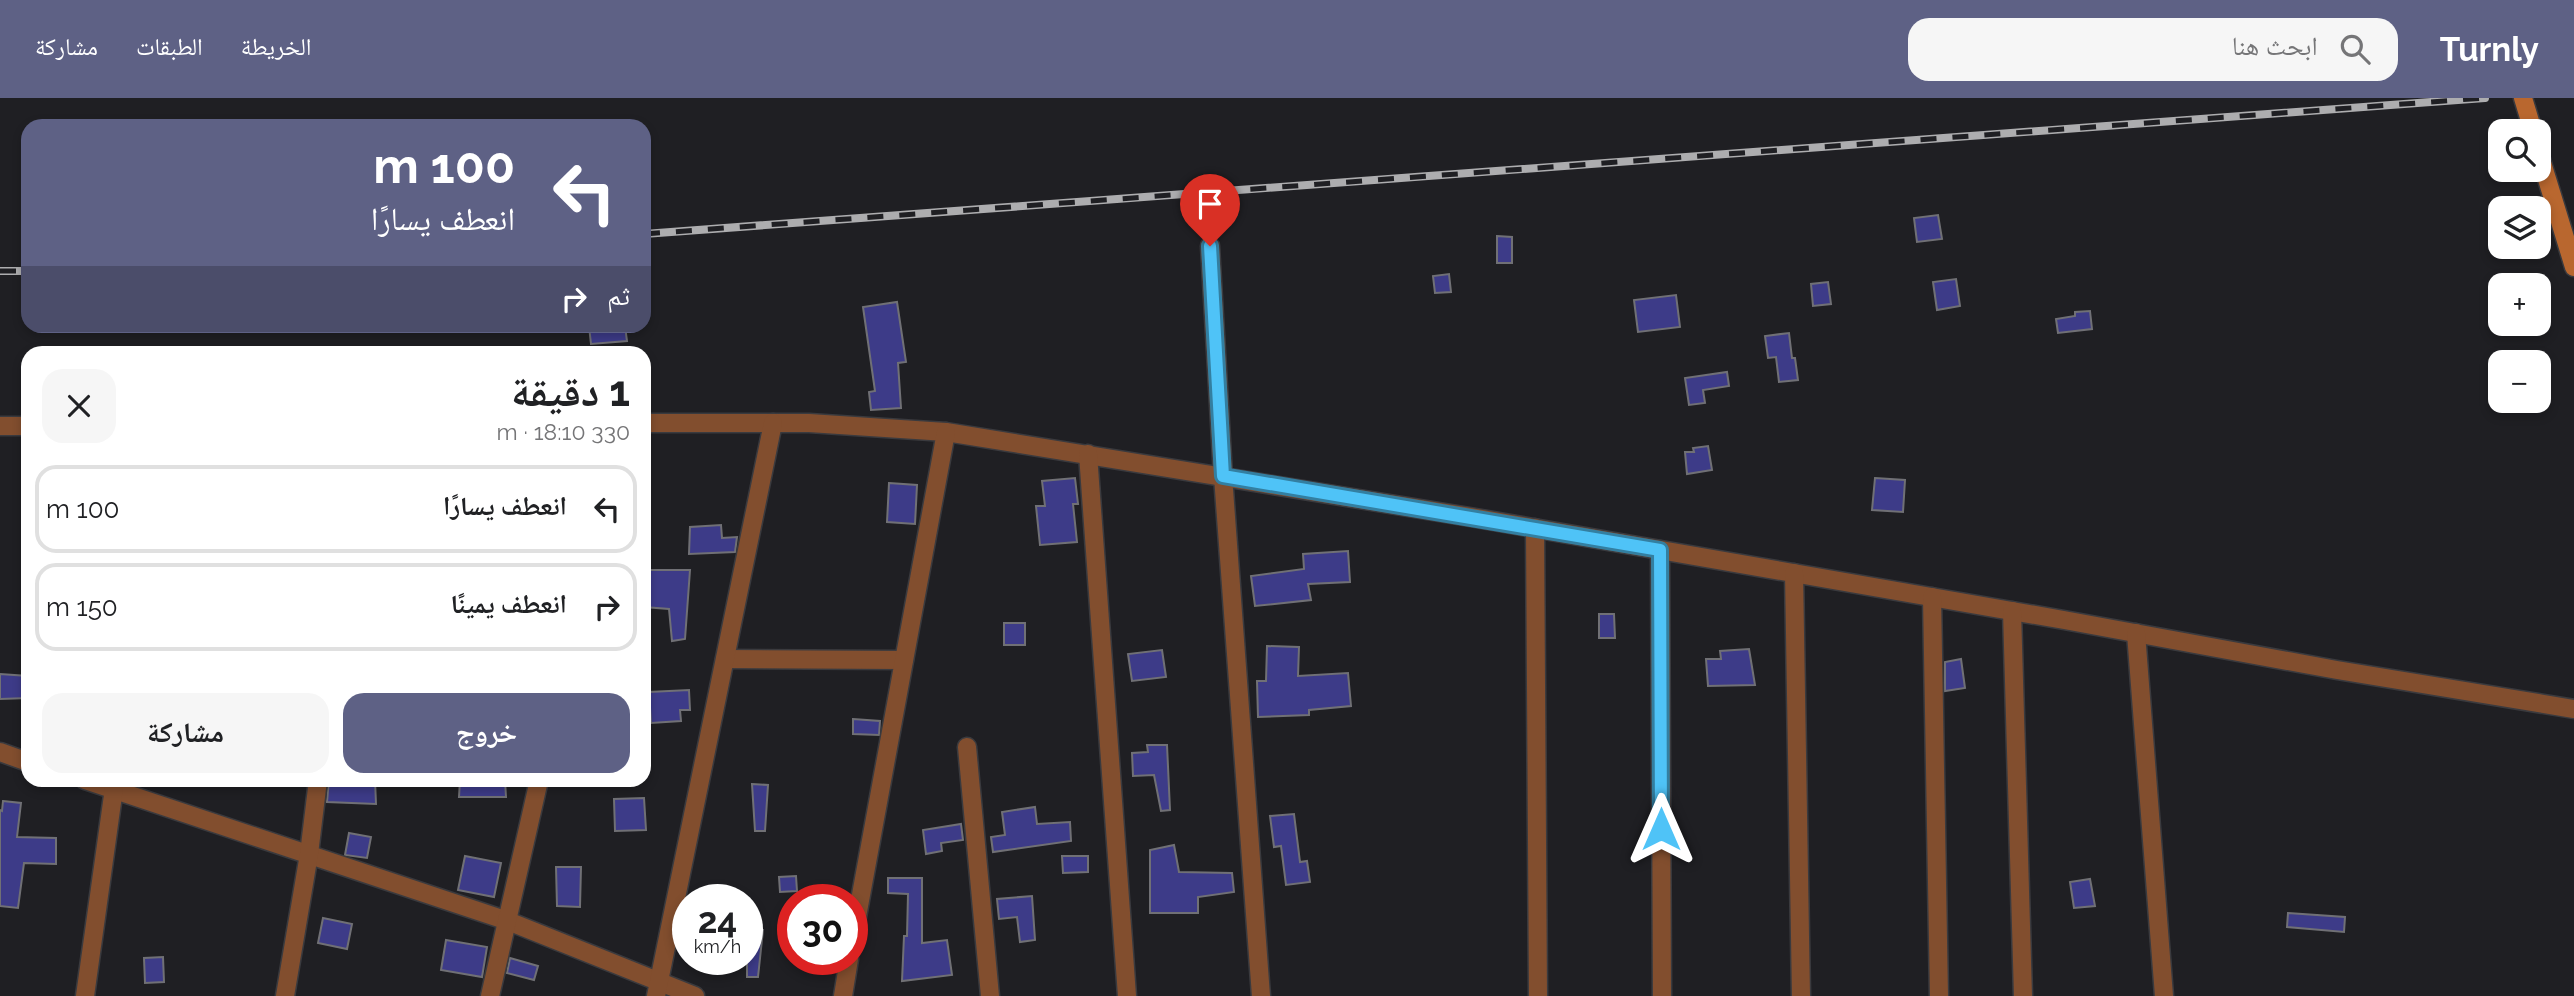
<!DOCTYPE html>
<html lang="ar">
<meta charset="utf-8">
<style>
body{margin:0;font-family:Raleway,"Noto Naskh Arabic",sans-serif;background:#f6f6f6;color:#202124;direction:rtl;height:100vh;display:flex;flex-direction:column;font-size:26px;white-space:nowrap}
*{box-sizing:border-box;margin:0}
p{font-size:23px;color:#757577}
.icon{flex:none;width:38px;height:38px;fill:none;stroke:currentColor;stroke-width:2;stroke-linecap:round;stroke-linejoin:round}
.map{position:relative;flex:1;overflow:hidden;direction:ltr}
.side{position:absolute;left:21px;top:248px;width:630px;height:441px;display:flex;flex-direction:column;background:#fff;border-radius:21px;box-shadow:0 4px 10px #0003;direction:rtl}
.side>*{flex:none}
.hud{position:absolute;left:21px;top:21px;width:630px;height:214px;border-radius:21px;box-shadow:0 4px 10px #0003;direction:rtl;background:#5e6185;color:#fff;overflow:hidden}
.buttons{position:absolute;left:2488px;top:21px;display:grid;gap:14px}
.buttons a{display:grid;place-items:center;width:63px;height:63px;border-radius:14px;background:#fff;box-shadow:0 4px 10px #0003;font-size:35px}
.speed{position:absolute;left:672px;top:786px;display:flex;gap:14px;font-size:35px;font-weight:700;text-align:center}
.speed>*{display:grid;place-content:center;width:91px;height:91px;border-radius:50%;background:#fff;box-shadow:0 4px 10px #0003;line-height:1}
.speed small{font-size:18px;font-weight:400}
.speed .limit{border:10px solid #d22;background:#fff;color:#111}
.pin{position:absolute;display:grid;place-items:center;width:60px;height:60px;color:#fff;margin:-72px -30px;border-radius:50% 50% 50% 0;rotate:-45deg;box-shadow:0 0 7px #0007}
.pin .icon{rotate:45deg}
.me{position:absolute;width:77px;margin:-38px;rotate:0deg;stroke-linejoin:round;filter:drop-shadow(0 0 5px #0008)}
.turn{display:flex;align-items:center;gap:24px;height:147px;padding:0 21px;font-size:32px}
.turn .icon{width:91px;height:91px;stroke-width:2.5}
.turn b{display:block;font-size:49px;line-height:60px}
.then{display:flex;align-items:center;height:66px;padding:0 21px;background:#0003;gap:14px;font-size:26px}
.round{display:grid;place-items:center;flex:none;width:74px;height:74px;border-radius:21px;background:#f6f6f6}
.summary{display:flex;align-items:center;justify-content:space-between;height:119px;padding:0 21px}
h1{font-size:42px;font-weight:700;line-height:52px}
.action{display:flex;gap:14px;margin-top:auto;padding:14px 21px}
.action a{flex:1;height:80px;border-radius:21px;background:#5e6185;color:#fff;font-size:28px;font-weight:700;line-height:80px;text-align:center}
.action a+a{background:#f6f6f6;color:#202124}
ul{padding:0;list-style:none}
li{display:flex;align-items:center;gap:21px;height:88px;margin:0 14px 10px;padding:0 7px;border:4px solid #e0e0e0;border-radius:21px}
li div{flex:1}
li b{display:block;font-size:26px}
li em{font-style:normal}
header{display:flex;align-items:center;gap:42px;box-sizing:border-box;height:98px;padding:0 35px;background:#5e6185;color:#fff}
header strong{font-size:33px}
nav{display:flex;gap:38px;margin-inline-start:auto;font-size:24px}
.search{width:490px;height:63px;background:#f6f6f6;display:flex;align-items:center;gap:18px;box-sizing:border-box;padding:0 24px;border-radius:21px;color:#757577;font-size:26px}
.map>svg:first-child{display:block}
.building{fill:#3d3b88;stroke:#707075;stroke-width:2}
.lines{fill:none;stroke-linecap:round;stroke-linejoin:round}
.street-casing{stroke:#3a3a3e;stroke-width:21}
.secondary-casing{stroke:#3a3a3e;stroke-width:21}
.street{stroke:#824e2e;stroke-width:18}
.secondary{stroke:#b9672f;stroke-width:18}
.rail-casing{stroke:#adadaf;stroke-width:8}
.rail{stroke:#1f1f23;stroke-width:5;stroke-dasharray:16;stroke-linecap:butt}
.route-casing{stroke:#337fa1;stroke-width:18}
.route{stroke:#4fc3f7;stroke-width:12}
</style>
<header>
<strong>Turnly</strong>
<div class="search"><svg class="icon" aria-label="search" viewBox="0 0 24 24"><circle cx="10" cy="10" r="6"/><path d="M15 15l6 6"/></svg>ابحث هنا</div>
<nav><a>الخريطة</a><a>الطبقات</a><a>مشاركة</a></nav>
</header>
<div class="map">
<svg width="2574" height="898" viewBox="0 0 2574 898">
<rect width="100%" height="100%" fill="#1f1f23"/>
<g class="building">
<polygon points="1938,117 1942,141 1917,144 1914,120"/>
<polygon points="1497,138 1512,139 1512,165 1497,165"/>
<polygon points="1449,176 1451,194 1435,195 1433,178"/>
<polygon points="1956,181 1960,208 1937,212 1933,184"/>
<polygon points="1828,184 1831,206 1813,208 1811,186"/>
<polygon points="1676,197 1680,229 1638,234 1634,202"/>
<polygon points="897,204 906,264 898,265 901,310 871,312 869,294 875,293 863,209"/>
<polygon points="2090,213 2092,231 2058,235 2056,221 2075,218 2075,214"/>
<polygon points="589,228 625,228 627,243 591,246"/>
<polygon points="1789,235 1792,260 1795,260 1798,282 1779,284 1776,259 1768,260 1765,238"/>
<polygon points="1727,274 1729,288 1703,292 1705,305 1689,307 1685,280"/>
<polygon points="1708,348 1712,372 1687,376 1685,354 1694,354 1693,350"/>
<polygon points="1075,380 1078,406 1073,406 1077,444 1040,447 1036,408 1045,408 1042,383"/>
<polygon points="1875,380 1905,382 1903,414 1872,412"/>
<polygon points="889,385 917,387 915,426 887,424"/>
<polygon points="721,427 722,440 737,439 735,454 689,456 690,429"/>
<polygon points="1348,453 1350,484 1308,486 1311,502 1255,508 1251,478 1304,471 1303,456"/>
<polygon points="644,472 690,472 685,541 672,543 669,511 644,509"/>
<polygon points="1599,516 1614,516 1615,540 1599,540"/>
<rect x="1004" y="525" width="21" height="22"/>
<polygon points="1267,548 1299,549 1298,578 1348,575 1351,608 1309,612 1309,617 1258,619 1257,583 1266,583"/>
<polygon points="1749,551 1755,587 1708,588 1706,561 1721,561 1720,553"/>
<polygon points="1162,552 1166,579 1132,583 1128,556"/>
<polygon points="1961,561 1965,590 1945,593 1945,564"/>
<polygon points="0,576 28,578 28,600 0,601"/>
<polygon points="689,592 690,612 680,612 681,623 651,625 649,594"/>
<polygon points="853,621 880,623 879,637 853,636"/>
<polygon points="1147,647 1167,647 1170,712 1161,713 1154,677 1133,678 1132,655 1148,654"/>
<polygon points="329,682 375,682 376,706 327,704"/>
<polygon points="460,682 505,682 506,699 459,699"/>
<polygon points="752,686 768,687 765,733 755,733"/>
<polygon points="644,700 646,732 615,733 614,701"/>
<polygon points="3,703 21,705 17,739 56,740 56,766 24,765 18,810 0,808 0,712 2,713"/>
<polygon points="1035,709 1037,726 1070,724 1071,743 993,754 991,739 1005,737 1002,714"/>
<polygon points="1294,716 1300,764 1307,763 1310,784 1286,787 1281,748 1274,749 1270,718"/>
<polygon points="961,726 963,742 941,745 942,753 926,756 923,732"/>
<polygon points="349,735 371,739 367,760 345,757"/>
<polygon points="1174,747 1179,774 1232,775 1234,794 1198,799 1198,815 1150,815 1150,752"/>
<polygon points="465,758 501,765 494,799 458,792"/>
<polygon points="1062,758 1088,758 1088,774 1063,775"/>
<polygon points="556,769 581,769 580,809 557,808"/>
<polygon points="796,778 797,793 780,794 779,779"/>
<polygon points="888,780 922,780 922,845 947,842 952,877 902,883 904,838 907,838 908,796 888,795"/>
<polygon points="2090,781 2095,808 2074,810 2070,784"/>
<polygon points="1032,798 1035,842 1020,844 1017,819 999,821 997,801"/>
<polygon points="2288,815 2345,819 2344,834 2287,829"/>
<polygon points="323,820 352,826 347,851 318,845"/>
<polygon points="747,831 763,832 758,879 747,879"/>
<polygon points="446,842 487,849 482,879 441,872"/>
<polygon points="163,859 164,884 145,885 144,860"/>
<polygon points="510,860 538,868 534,882 507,875"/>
</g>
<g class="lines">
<g class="street-casing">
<g id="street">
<polyline points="1210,148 1223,378 1261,898"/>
<polyline points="644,325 809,325 946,334 1470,419 2064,522 2337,572 2574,611"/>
<polyline points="0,328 28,328"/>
<polyline points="1088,356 1127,898"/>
<polyline points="1535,430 1538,898"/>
<polyline points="1660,452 1662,898"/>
<polyline points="1794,475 1801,898"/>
<polyline points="1932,499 1939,898"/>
<polyline points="2012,513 2023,898"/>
<polyline points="2136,535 2164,898"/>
<polyline points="725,561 904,562"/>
<polyline points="967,649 990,898"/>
<polyline points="0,654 28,664"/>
<polyline points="85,682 508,823 695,898"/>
<polyline points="852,846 946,334"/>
<polyline points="85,898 115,683"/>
<polyline points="285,898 309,756 318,682"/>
<polyline points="490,898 539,682"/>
<polyline points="656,898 773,325"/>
<polyline points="843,898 849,861"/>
</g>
</g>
<g class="secondary-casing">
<g id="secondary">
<polyline points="2523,0 2533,33"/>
<polyline points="2539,55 2574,169"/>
</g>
</g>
<use href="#street" class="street"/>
<use href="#secondary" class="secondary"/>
<g class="rail-casing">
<g id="rail">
<polyline points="644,136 2485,0"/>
<polyline points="0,173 28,173"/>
</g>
</g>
<use href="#rail" class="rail"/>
</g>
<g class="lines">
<g class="route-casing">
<polyline id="route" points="1210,148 1223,378 1660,452 1661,731"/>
</g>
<use href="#route" class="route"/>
</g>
</svg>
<div class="buttons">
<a><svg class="icon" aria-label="search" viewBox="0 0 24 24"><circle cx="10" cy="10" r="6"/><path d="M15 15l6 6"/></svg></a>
<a><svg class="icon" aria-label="layers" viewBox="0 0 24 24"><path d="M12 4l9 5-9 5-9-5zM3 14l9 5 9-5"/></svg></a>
<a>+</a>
<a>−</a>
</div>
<div class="speed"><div>24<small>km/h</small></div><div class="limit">30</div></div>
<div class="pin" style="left:1210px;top:148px;background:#d93025"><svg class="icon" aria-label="arrive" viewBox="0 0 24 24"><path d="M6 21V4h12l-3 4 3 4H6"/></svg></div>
<svg class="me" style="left:1661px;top:731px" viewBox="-20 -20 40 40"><path d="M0-17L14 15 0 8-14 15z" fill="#4fc3f7" stroke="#fff" stroke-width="4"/></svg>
<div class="hud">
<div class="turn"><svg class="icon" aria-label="left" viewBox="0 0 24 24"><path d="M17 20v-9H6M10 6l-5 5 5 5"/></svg><div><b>100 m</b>انعطف يسارًا</div></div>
<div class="then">ثم<svg class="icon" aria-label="right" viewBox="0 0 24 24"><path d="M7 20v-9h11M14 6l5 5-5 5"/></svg></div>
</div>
<section class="side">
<div class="summary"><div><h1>1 دقيقة</h1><p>330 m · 18:10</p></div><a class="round"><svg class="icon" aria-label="close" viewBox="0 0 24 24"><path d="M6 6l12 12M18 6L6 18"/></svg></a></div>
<ul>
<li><svg class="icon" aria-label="left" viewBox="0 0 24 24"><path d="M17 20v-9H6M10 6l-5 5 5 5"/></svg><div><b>انعطف يسارًا</b></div><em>100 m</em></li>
<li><svg class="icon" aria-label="right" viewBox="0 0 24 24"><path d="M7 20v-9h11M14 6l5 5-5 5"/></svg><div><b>انعطف يمينًا</b></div><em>150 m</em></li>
</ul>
<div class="action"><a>خروج</a><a>مشاركة</a></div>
</section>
</div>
